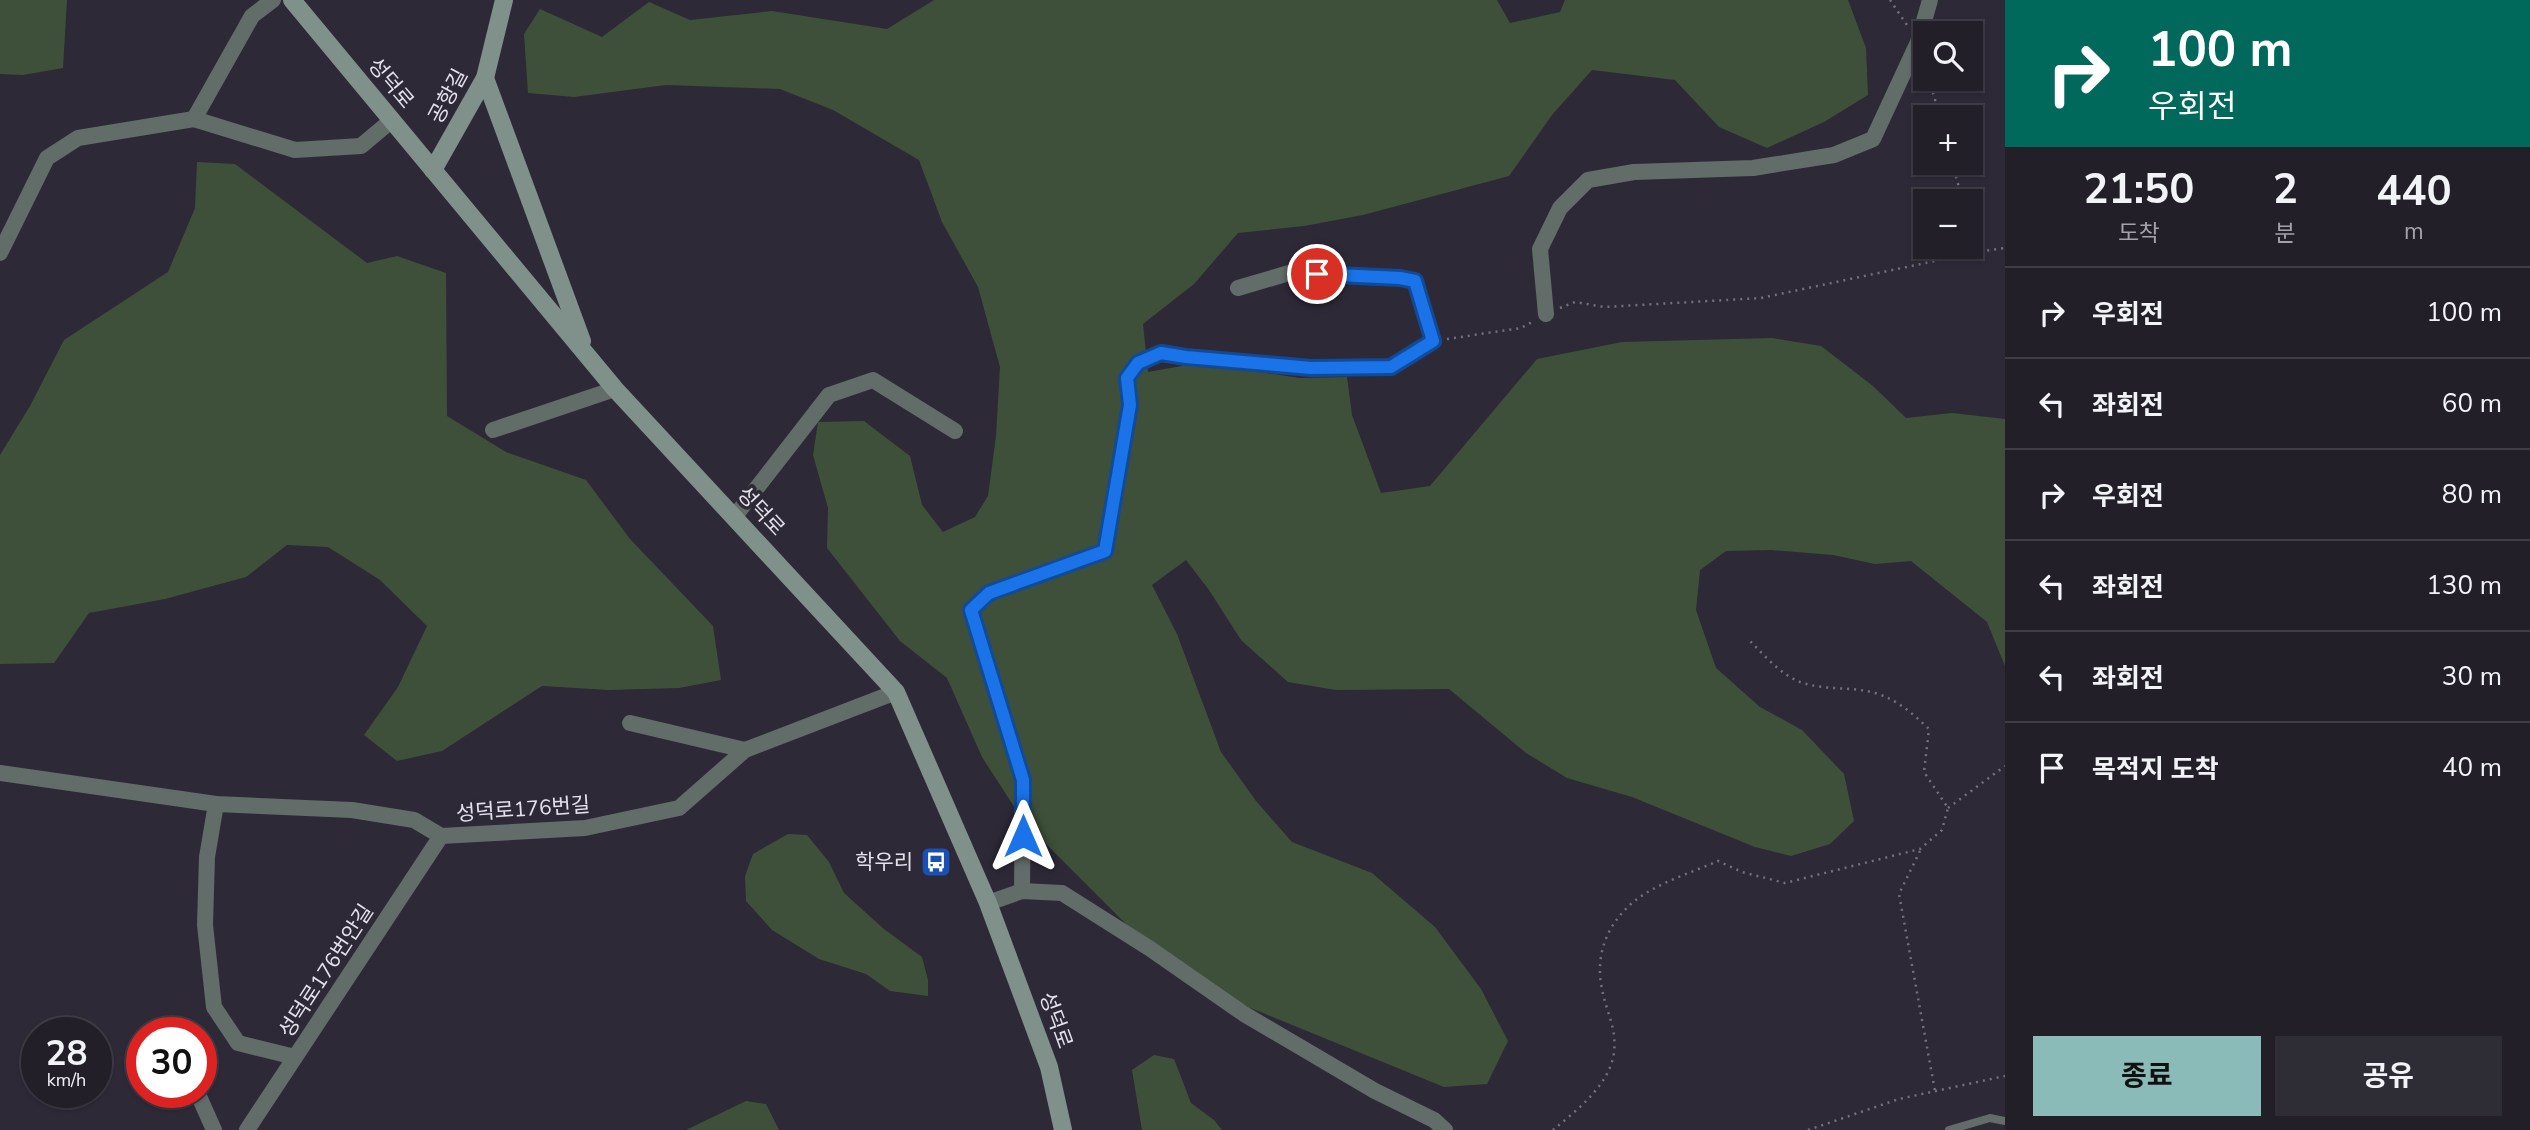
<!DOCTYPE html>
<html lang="ko">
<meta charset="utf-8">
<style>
body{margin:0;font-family:"Nunito Sans","Noto Sans KR",sans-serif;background:#2e2c35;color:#f1f3f6;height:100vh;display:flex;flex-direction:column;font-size:26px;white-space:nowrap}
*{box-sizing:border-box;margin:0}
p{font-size:23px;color:#a2a2a8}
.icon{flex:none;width:38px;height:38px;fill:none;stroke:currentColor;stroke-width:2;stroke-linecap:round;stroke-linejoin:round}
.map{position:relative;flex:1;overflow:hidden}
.details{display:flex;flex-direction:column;background:#221f29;width:525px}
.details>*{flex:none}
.guide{background:#00695c;color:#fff;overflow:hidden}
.buttons{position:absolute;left:1913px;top:21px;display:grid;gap:14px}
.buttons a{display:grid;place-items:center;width:70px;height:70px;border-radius:0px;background:#221f29;box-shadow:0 2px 5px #0004,0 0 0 2px #3f3d46;font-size:35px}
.speed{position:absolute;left:21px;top:1017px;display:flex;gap:14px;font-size:35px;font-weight:700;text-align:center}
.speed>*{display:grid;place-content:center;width:91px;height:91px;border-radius:50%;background:#221f29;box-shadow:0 2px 5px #0004,0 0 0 2px #3f3d46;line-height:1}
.speed small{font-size:18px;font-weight:400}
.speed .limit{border:10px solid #d22;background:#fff;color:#111}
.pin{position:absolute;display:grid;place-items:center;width:60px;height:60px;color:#fff;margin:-30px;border:4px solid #fff;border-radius:50%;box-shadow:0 2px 7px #0007}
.me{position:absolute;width:77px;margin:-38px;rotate:0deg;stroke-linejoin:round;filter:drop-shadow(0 0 5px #0008)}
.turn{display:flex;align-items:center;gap:24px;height:147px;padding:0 28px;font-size:32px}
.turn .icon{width:91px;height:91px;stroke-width:2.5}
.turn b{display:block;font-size:49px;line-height:60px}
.eta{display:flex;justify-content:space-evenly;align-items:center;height:119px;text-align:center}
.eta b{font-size:42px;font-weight:700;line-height:49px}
.cta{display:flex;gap:14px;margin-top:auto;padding:14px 28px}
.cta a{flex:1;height:80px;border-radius:0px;background:#8bbbb9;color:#111;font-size:28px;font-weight:700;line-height:80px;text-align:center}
.cta a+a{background:#2e2c35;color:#f1f3f6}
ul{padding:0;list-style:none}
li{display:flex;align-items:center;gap:21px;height:91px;padding:0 28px;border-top:2px solid #3f3d46}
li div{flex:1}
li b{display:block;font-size:26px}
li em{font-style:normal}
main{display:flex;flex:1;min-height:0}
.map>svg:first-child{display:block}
.green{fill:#3e503a}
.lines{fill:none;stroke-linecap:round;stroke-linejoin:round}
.path{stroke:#75707c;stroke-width:2.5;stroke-dasharray:2 5;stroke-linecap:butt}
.lane{stroke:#626c69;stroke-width:8}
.street{stroke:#626c69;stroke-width:16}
.secondary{stroke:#80908b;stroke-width:18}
.route-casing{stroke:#114b97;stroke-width:18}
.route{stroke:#1a73e8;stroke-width:12}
.labels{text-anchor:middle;stroke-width:7;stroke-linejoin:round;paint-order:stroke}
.street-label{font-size:21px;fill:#e5e1eb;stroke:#2e2937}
.poi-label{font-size:21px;fill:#e5e1eb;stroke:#2e2937;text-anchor:end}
</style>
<main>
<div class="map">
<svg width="2005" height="1130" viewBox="0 0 2005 1130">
<rect width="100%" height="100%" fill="#2e2937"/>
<g class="green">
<polygon points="0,0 67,0 63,68 23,75 0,74"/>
<polygon points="934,0 1497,0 1510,23 1560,12 1565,0 1848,0 1866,48 1868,95 1824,122 1767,148 1719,127 1675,80 1592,70 1552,115 1509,176 1363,215 1304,226 1238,233 1194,284 1143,324 1148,372 1198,363 1300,378 1347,377 1352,415 1381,493 1430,486 1537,359 1622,342 1772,338 1821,346 1873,386 1906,418 1952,413 2005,419 2005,666 1987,622 1911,561 1875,564 1833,555 1771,550 1726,551 1700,570 1696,610 1716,668 1760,707 1802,730 1844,774 1854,821 1830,844 1791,856 1755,847 1632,797 1567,778 1526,753 1449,689 1336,690 1288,682 1241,640 1209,590 1186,560 1152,585 1177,634 1221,752 1256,801 1292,842 1372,873 1435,927 1481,989 1508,1041 1487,1084 1444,1087 1209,991 1132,930 1024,822 982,757 947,678 900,641 827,548 828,508 813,455 818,422 864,421 910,456 922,505 943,532 975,517 988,496 996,436 1000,367 978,287 942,222 919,160 833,110 780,89 666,85 574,97 528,93 524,34 540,9 602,37 649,2 690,20 772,11 887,29"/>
<polygon points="197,162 235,164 367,263 397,256 446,273 447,416 506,452 586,480 630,539 713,626 721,680 679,688 609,690 542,686 442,751 397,761 364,735 398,687 427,626 380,580 328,547 287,545 246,577 165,599 89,613 54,663 0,664 0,455 30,406 64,340 168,272 195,208"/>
<polygon points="788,834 807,835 829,862 844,893 884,929 922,957 928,980 928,996 890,991 866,974 819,959 772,930 746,901 745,876 753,854"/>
<polygon points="1154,1055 1174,1059 1191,1103 1214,1120 1222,1130 1142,1130 1132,1070"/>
<polygon points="746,1101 766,1104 779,1130 686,1130"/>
</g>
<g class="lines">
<g class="path">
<polyline points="1890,0 1907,25"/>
<polyline points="1929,79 1940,117"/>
<polyline points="1952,163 1963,201"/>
<polyline points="1970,228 1977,252"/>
<polyline points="1560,308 1575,302 1604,307 1761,298 1977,252 2005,248"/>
<polyline points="1447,339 1521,328 1532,322"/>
<polyline points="1948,808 2005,766"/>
<polyline points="1920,851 1899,894 1935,1091"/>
<path d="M1553,1130C1577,1110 1610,1085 1614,1052C1617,1029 1606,1011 1602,989C1595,956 1606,926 1632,903C1656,883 1691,873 1718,861L1742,872L1785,883L1920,849L1942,830L1948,808L1924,772L1929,729C1913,714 1898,700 1875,693C1851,686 1825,691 1800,682C1780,674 1764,655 1749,640"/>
<polyline points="1808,1130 1899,1099 2005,1076"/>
</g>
<polyline class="lane" points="1949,1130 1990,1118 2005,1121"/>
<g class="street">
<polyline points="273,0 252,16 194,119 295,150 361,146 392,120"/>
<polyline points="0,253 47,158 78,138 194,119"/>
<polyline points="1546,314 1540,249 1560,208 1588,180 1634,172 1753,168 1834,155 1873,139 1918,42 1930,0"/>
<polyline points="493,430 615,389"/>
<polyline points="735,516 829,395 873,380 955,431"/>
<polyline points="630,723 745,750"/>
<polyline points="0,773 216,804 352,810 414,820 441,836 585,828 679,808 745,750 896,692"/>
<polyline points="216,804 207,857 205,925 214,1007 238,1043 295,1057"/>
<polyline points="1022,891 1023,780 971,610 989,593 1105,551 1130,405 1127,378 1138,363 1161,353 1186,357 1311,368 1391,367 1433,341 1415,281 1400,278 1289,273 1238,288"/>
<polyline points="988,903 1022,891 1062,893 1149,948 1244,1014 1375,1091 1434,1120 1445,1130"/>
<polyline points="197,1092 214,1130"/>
<polyline points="247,1130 441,836"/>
</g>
<g class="secondary">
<polyline points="292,0 615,389 896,692 988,903 1049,1067 1063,1130"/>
<polyline points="485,78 582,341"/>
<polyline points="433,170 485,78 504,0"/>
</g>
</g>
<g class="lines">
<g class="route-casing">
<polyline id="route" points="1023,836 1023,780 971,610 989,593 1105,551 1130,405 1127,378 1138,363 1161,353 1186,357 1311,368 1391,367 1433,341 1415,281 1400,278 1317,274"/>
</g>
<use href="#route" class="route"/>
</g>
<defs>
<g id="bus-square" transform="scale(1.575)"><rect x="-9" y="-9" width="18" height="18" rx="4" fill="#1a4fb4" stroke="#2e2937"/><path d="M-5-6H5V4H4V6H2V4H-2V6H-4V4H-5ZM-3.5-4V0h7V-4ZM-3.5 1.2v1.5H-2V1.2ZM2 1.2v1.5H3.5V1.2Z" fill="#fff"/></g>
</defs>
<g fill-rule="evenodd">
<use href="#bus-square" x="936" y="862"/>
</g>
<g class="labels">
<g class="street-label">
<text transform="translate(391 83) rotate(50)" y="7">성덕로</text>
<text transform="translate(448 96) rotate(-62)" y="7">공항길</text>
<text transform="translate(761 511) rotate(47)" y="7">성덕로</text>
<text transform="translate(523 809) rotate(-4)" y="7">성덕로176번길</text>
<text transform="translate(326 971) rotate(-57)" y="7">성덕로176번안길</text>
<text transform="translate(1056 1020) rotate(70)" y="7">성덕로</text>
</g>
<g class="poi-label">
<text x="913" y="869">학우리</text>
</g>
</g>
</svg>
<div class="buttons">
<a><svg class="icon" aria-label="search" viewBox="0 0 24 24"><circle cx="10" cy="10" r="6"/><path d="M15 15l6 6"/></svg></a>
<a>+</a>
<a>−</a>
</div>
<div class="speed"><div>28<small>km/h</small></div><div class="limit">30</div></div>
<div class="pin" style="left:1317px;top:274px;background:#d93025"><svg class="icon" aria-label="arrive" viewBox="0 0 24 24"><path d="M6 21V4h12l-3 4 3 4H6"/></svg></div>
<svg class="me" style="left:1023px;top:836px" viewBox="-20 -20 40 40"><path d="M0-17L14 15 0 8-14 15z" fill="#1a73e8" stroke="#fff" stroke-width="4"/></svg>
</div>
<section class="details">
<div class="guide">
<div class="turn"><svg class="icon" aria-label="right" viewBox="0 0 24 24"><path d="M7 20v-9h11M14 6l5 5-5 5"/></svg><div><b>100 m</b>우회전</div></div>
</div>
<div class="eta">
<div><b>21:50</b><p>도착</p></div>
<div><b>2</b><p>분</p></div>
<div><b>440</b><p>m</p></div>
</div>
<ul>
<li><svg class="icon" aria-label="right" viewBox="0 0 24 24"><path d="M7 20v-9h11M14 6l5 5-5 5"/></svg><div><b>우회전</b></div><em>100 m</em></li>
<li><svg class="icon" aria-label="left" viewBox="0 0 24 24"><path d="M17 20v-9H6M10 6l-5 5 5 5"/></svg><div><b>좌회전</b></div><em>60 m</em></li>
<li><svg class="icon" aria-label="right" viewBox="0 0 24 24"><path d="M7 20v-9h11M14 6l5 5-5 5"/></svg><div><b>우회전</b></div><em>80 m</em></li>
<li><svg class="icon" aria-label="left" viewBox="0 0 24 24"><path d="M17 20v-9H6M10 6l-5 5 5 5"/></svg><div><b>좌회전</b></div><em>130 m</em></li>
<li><svg class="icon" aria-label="left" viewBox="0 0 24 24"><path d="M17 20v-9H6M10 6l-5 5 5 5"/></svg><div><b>좌회전</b></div><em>30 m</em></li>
<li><svg class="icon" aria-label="arrive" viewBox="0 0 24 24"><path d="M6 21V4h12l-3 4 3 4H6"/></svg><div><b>목적지 도착</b></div><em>40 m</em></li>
</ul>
<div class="cta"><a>종료</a><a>공유</a></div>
</section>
</main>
